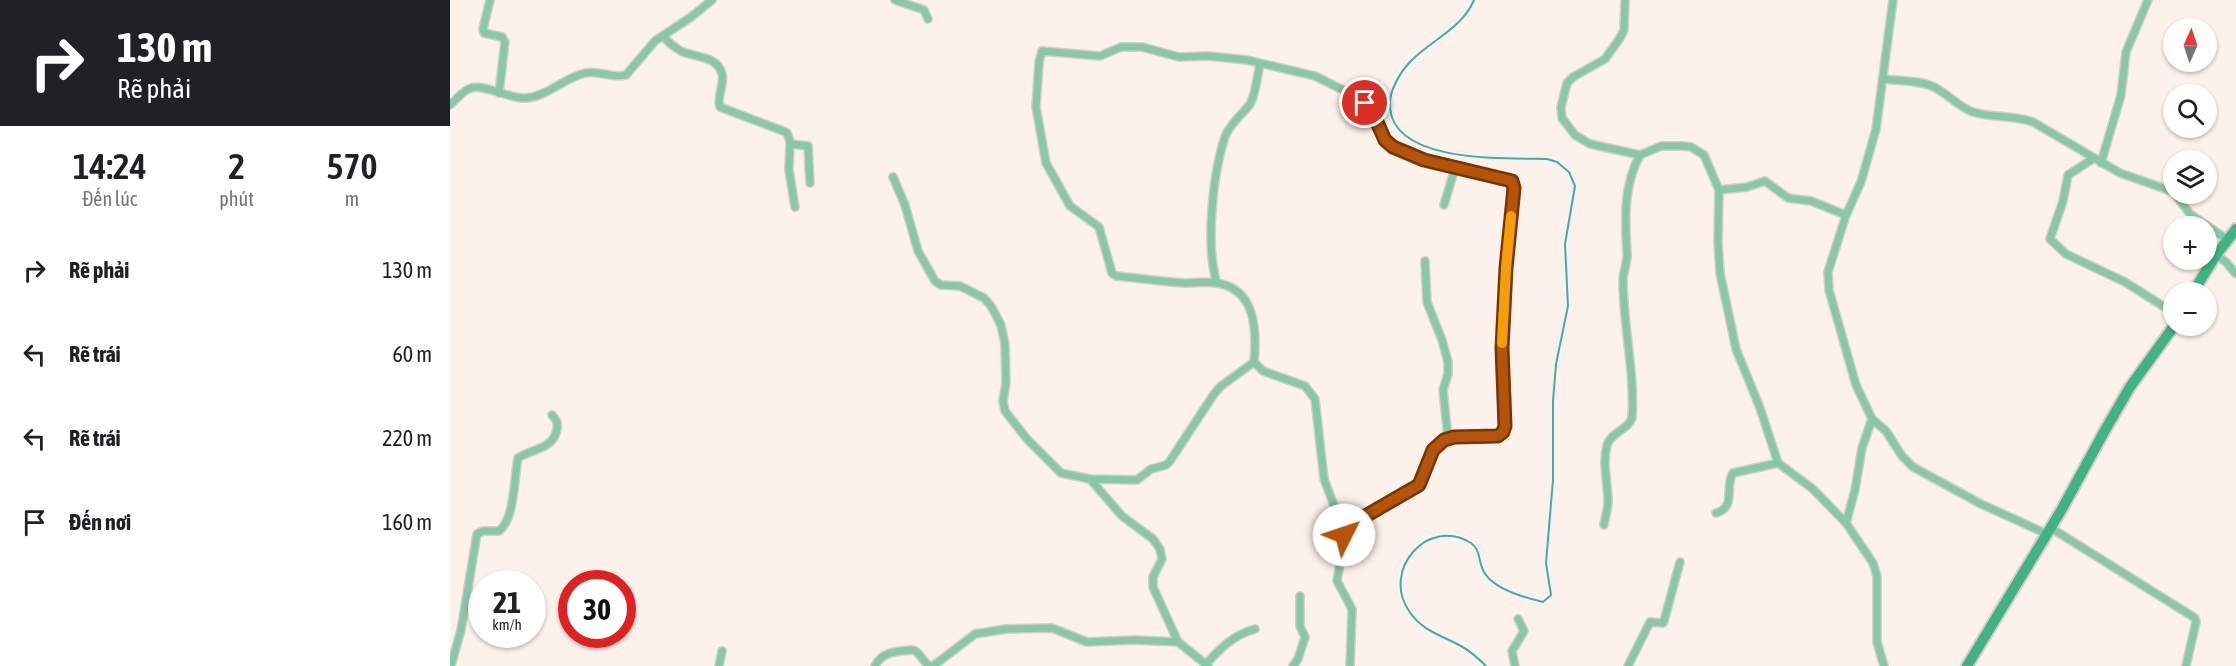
<!DOCTYPE html>
<html lang="vi">
<meta charset="utf-8">
<style>
body{margin:0;font-family:"Asap Condensed",sans-serif;background:#f6f6f6;color:#202124;height:100vh;display:flex;flex-direction:column;font-size:22px;white-space:nowrap}
*{box-sizing:border-box;margin:0}
p{font-size:20px;color:#757577}
.icon{flex:none;width:33px;height:33px;fill:none;stroke:currentColor;stroke-width:2;stroke-linecap:round;stroke-linejoin:round}
.map{position:relative;flex:1;overflow:hidden}
.side{display:flex;flex-direction:column;background:#fff;width:450px}
.side>*{flex:none}
.hud{background:#202124;color:#fff;overflow:hidden}
.needle{width:39px;rotate:3deg}
.controls{position:absolute;left:1713px;top:18px;display:grid;gap:12px}
.controls a{display:grid;place-items:center;width:54px;height:54px;border-radius:50%;background:#fff;box-shadow:0 2px 4px #0004;font-size:30px}
.speed{position:absolute;left:18px;top:570px;display:flex;gap:12px;font-size:30px;font-weight:700;text-align:center}
.speed>*{display:grid;place-content:center;width:78px;height:78px;border-radius:50%;background:#fff;box-shadow:0 2px 4px #0004;line-height:1}
.speed small{font-size:15px;font-weight:400}
.speed .limit{border:9px solid #d22;background:#fff;color:#111}
.pin{position:absolute;display:grid;place-items:center;width:51px;height:51px;color:#fff;margin:-26px;border:3px solid #fff;border-radius:50%;box-shadow:0 2px 6px #0007}
.me{position:absolute;width:66px;margin:-33px;rotate:49deg;stroke-linejoin:round;filter:drop-shadow(0 0 4px #0008)}
.turn{display:flex;align-items:center;gap:21px;height:126px;padding:0 18px;font-size:27px}
.turn .icon{width:78px;height:78px;stroke-width:2.5}
.turn b{display:block;font-size:42px;line-height:51px}
.eta{display:flex;justify-content:space-evenly;align-items:center;height:102px;text-align:center}
.eta b{font-size:36px;font-weight:600;line-height:42px}
ul{padding:0;list-style:none}
li{display:flex;align-items:center;gap:18px;height:84px;padding:0 18px}
li div{flex:1}
li b{display:block;font-size:22px}
li em{font-style:normal}
main{display:flex;flex:1;min-height:0}
.map>svg:first-child{display:block}
.lines{fill:none;stroke-linecap:round;stroke-linejoin:round}
.stream{stroke:#41acae;stroke-width:2}
.street-casing{stroke:#d8ccc8;stroke-width:10}
.secondary-casing{stroke:#d8ccc8;stroke-width:14}
.street{stroke:#86c8a9;stroke-width:7}
.secondary{stroke:#40b285;stroke-width:10}
.route-casing{stroke:#753606;stroke-width:15}
.route{stroke:#b45309;stroke-width:10}
.slow{stroke:#f59e0b;stroke-width:10}
</style>
<main>
<section class="side">
<div class="hud">
<div class="turn"><svg class="icon" aria-label="right" viewBox="0 0 24 24"><path d="M7 20v-9h11M14 6l5 5-5 5"/></svg><div><b>130 m</b>Rẽ phải</div></div>
</div>
<div class="eta">
<div><b>14:24</b><p>Đến lúc</p></div>
<div><b>2</b><p>phút</p></div>
<div><b>570</b><p>m</p></div>
</div>
<ul>
<li><svg class="icon" aria-label="right" viewBox="0 0 24 24"><path d="M7 20v-9h11M14 6l5 5-5 5"/></svg><div><b>Rẽ phải</b></div><em>130 m</em></li>
<li><svg class="icon" aria-label="left" viewBox="0 0 24 24"><path d="M17 20v-9H6M10 6l-5 5 5 5"/></svg><div><b>Rẽ trái</b></div><em>60 m</em></li>
<li><svg class="icon" aria-label="left" viewBox="0 0 24 24"><path d="M17 20v-9H6M10 6l-5 5 5 5"/></svg><div><b>Rẽ trái</b></div><em>220 m</em></li>
<li><svg class="icon" aria-label="arrive" viewBox="0 0 24 24"><path d="M6 21V4h12l-3 4 3 4H6"/></svg><div><b>Đến nơi</b></div><em>160 m</em></li>
</ul>
</section>
<div class="map">
<svg width="1786" height="666" viewBox="0 0 1786 666">
<rect width="100%" height="100%" fill="#fdf1ec"/>
<g class="lines">
<path class="stream" d="M1024,0C1012,29 979,41 959,63C949,74 938,93 940,108C945,164 1057,158 1097,159L1107,162L1119,172L1125,186L1115,244L1118,306L1106,364L1103,401V480L1096,563L1101,595L1093,602C1076,598 1043,589 1034,572C1028,562 1031,550 1021,543C978,516 931,570 959,611C972,631 991,635 1011,646C1020,651 1028,658 1036,666"/>
<g class="street-casing">
<g id="street">
<polyline points="40,0 33,29 34,33 52,37 55,42 49,93"/>
<polyline points="445,0 474,10 478,19"/>
<polyline points="1175,0 1174,30 1170,38 1155,59 1123,77 1117,83 1111,107 1112,118 1125,135 1140,144 1190,155 1211,146 1233,146 1241,147 1254,155 1269,190 1268,242 1270,273 1286,349 1310,408 1328,463 1363,489 1396,523 1423,563 1427,576 1427,642 1434,666"/>
<polyline points="1443,0 1426,129 1411,182 1396,215 1378,272 1379,290 1406,385 1422,419 1436,431 1452,456 1463,467 1531,504 1597,534"/>
<path d="M213,36C218,42 224,47 231,51C245,58 267,55 272,74C275,85 266,97 270,107L333,131L337,133L341,144L358,146L360,183"/>
<path d="M1434,79C1450,81 1469,80 1484,87C1498,94 1508,107 1523,112C1542,118 1564,115 1583,122L1670,173L1724,192"/>
<path d="M0,105C6,100 13,90 21,88C36,84 59,99 76,98C98,96 114,78 135,73C149,70 162,79 176,75L205,41L241,17L262,0"/>
<polyline points="340,143 339,170 345,207"/>
<polyline points="1644,158 1618,175 1613,201 1600,239 1616,254 1675,282 1724,313"/>
<polyline points="1651,163 1671,95 1676,52 1698,0"/>
<polyline points="443,177 455,205 468,251 485,281 491,285 510,286 534,298 541,306 551,325 555,344 556,383 553,401 555,411 577,439 611,473 640,479 687,480 701,469 716,465 720,461 764,394 771,386 804,362"/>
<polyline points="1269,190 1297,187 1315,181 1338,198 1361,201 1396,215"/>
<polyline points="1725,194 1740,214 1778,240"/>
<polyline points="994,205 1005,168"/>
<polyline points="1766,255 1776,262 1786,274"/>
<polyline points="975,261 977,302 992,340 998,362 998,374 993,390 998,438"/>
<path d="M767,283C755,246 763,173 775,137C780,123 792,115 800,104C805,97 808,73 810,64"/>
<polyline points="640,479 672,516 703,539 710,549 712,559 703,577 703,587 728,642 758,666"/>
<path d="M1266,513C1287,507 1274,487 1283,473L1328,463"/>
<polyline points="1396,523 1405,490 1412,448 1422,419"/>
<path d="M1154,525C1155,517 1158,509 1158,502C1158,483 1152,463 1157,445C1161,432 1178,430 1182,418C1185,371 1173,326 1173,280C1173,271 1178,262 1177,253C1175,219 1173,186 1190,155"/>
<polyline points="1601,528 1745,618 1746,622 1736,666"/>
<path d="M893,529C908,521 962,494 970,484C981,470 976,449 994,440C1011,431 1039,446 1053,432C1062,411 1052,373 1052,350C1053,295 1060,242 1064,188L1061,180L986,163L943,147L935,140L922,111L911,99L865,76L797,60L758,56L729,57L692,47H671L650,56L592,51L589,62L586,107L596,163L620,206L649,227L662,273L666,276C689,278 712,282 735,283C746,283 757,281 767,283C806,289 807,331 804,362L813,371L855,386L865,399L874,479L893,529V545L887,581L902,609L900,666"/>
<path d="M756,664C771,648 783,635 805,629"/>
<path d="M1,666L11,630L27,534L33,531H49C65,519 64,477 68,458C83,448 103,450 107,429C108,422 106,419 102,415"/>
<polyline points="269,666 272,651"/>
<path d="M425,666C432,651 448,651 463,650C471,652 472,663 481,666"/>
<polyline points="483,666 525,634 556,629 602,628 637,642 684,640 728,642"/>
<polyline points="843,666 848,659 855,637 850,626 850,596"/>
<polyline points="1065,666 1062,651 1074,631 1068,619"/>
<polyline points="1178,666 1200,622 1213,623 1214,621 1230,562"/>
</g>
</g>
<g class="secondary-casing">
<g id="secondary">
<polyline points="1743,292 1766,255 1786,229"/>
<polyline points="1517,666 1612,509 1654,432 1680,387 1724,326"/>
</g>
</g>
<use href="#street" class="street"/>
<use href="#secondary" class="secondary"/>
</g>
<g class="lines">
<g class="route-casing">
<polyline id="route" points="894,535 893,529 969,485 983,450 994,440 1004,437 1048,436 1053,432 1055,426 1052,348 1056,268 1064,188 1062,181 974,160 943,147 935,140 922,111 915,103"/>
</g>
<use href="#route" class="route"/>
<polyline class="slow" points="1052,343 1056,268 1061,216"/>
</g>
</svg>
<div class="controls">
<a><svg class="needle" viewBox="-14 -14 28 28"><path d="M0-13l5 13h-10z" fill="#e53935"/><path d="M0 13l5-13h-10z" fill="#757577"/></svg></a>
<a><svg class="icon" aria-label="search" viewBox="0 0 24 24"><circle cx="10" cy="10" r="6"/><path d="M15 15l6 6"/></svg></a>
<a><svg class="icon" aria-label="layers" viewBox="0 0 24 24"><path d="M12 4l9 5-9 5-9-5zM3 14l9 5 9-5"/></svg></a>
<a>+</a>
<a>−</a>
</div>
<div class="speed"><div>21<small>km/h</small></div><div class="limit">30</div></div>
<div class="pin" style="left:915px;top:103px;background:#d93025"><svg class="icon" aria-label="arrive" viewBox="0 0 24 24"><path d="M6 21V4h12l-3 4 3 4H6"/></svg></div>
<svg class="me" style="left:894px;top:535px" viewBox="-20 -20 40 40"><circle r="19" fill="#fff"/><path d="M0-13L10 11 0 6-10 11z" fill="#b45309"/></svg>
</div>
</main>
